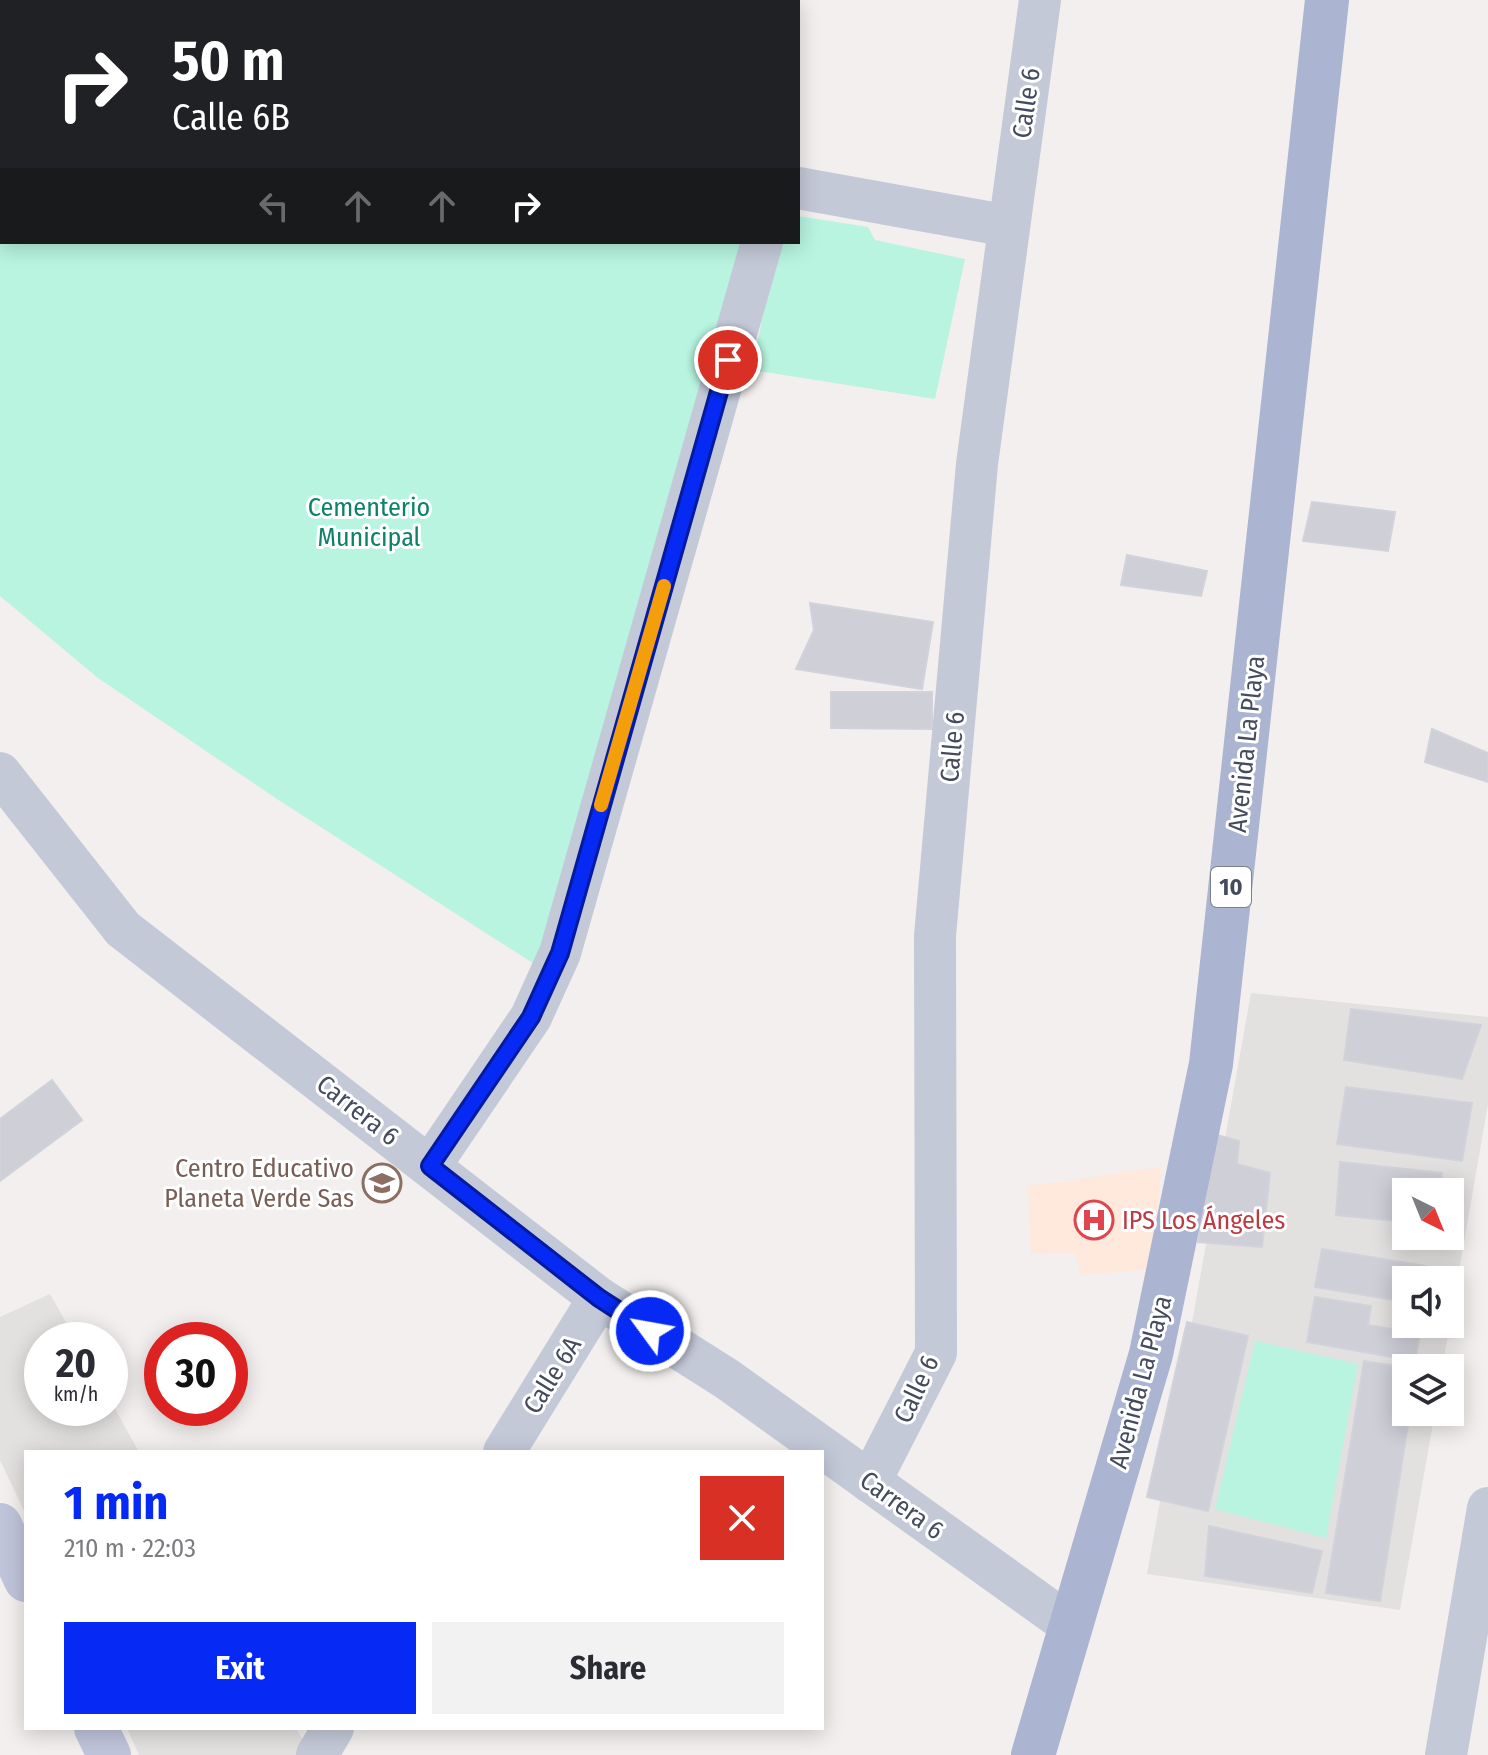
<!DOCTYPE html>
<meta charset="utf-8">
<style>
body{margin:0;font-family:"Fira Sans Condensed",sans-serif;background:#f2f2f3;color:#2b2b33;height:100vh;display:flex;flex-direction:column;font-size:30px;white-space:nowrap}
*{box-sizing:border-box;margin:0}
p{font-size:26px;color:#7c7c81}
.icon{flex:none;width:44px;height:44px;fill:none;stroke:currentColor;stroke-width:2;stroke-linecap:round;stroke-linejoin:round}
.map{position:relative;flex:1;overflow:hidden}
.side{position:absolute;left:24px;top:1450px;width:800px;height:280px;display:flex;flex-direction:column;background:#fff;border-radius:0px;box-shadow:0 4px 20px #0003}
.side>*{flex:none}
.guide{position:absolute;left:0px;top:0px;width:800px;height:244px;box-shadow:0 4px 20px #0003;background:#202124;color:#fff;overflow:hidden}
.needle{width:52px;rotate:137deg}
.buttons{position:absolute;left:1392px;top:1178px;display:grid;gap:16px}
.buttons a{display:grid;place-items:center;width:72px;height:72px;border-radius:0px;background:#fff;box-shadow:0 4px 20px #0003;font-size:40px}
.speed{position:absolute;left:24px;top:1322px;display:flex;gap:16px;font-size:40px;font-weight:700;text-align:center}
.speed>*{display:grid;place-content:center;width:104px;height:104px;border-radius:50%;background:#fff;box-shadow:0 4px 20px #0003;line-height:1}
.speed small{font-size:20px;font-weight:400}
.speed .limit{border:12px solid #d22;background:#fff;color:#111}
.pin{position:absolute;display:grid;place-items:center;width:68px;height:68px;color:#fff;margin:-34px;border:4px solid #fff;border-radius:50%;box-shadow:0 2px 8px #0007}
.me{position:absolute;width:88px;margin:-44px;rotate:302deg;stroke-linejoin:round;filter:drop-shadow(0 0 6px #0008)}
.turn{display:flex;align-items:center;gap:28px;height:168px;padding:0 40px;font-size:36px}
.turn .icon{width:104px;height:104px;stroke-width:2.5}
.turn b{display:block;font-size:56px;line-height:68px}
.lanes{display:flex;align-items:center;height:76px;padding:0 40px;background:#0003;justify-content:center;gap:40px;direction:ltr}
.lanes .off{opacity:.35}
.round{display:grid;place-items:center;flex:none;width:84px;height:84px;border-radius:0px;background:#f2f2f3}
.summary{display:flex;align-items:center;justify-content:space-between;height:136px;padding:0 40px}
h1{font-size:48px;font-weight:700;line-height:60px;color:#062af4}
.cta{display:flex;gap:16px;margin-top:auto;padding:16px 40px}
.cta a{flex:1;height:92px;border-radius:0px;background:#062af4;color:#fff;font-size:32px;font-weight:700;line-height:92px;text-align:center}
.cta a+a{background:#f2f2f3;color:#2b2b33}
.map>svg:first-child{display:block}
.education{fill:#e3e0e0;fill-rule:evenodd}
.medical{fill:#fee9dc}
.green{fill:#b8f4e0}
.building{fill:#cecfd7;stroke:#d2d2db;stroke-width:2}
.lines{fill:none;stroke-linecap:round;stroke-linejoin:round}
.street{stroke:#c4c9d8;stroke-width:42}
.secondary{stroke:#bfc4da;stroke-width:44}
.primary{stroke:#abb4d1;stroke-width:44}
.route-casing{stroke:#041b9f;stroke-width:20}
.route{stroke:#062af4;stroke-width:14}
.slow{stroke:#f59e0b;stroke-width:14}
.labels{text-anchor:middle;stroke-width:6;stroke-linejoin:round;paint-order:stroke}
.shield{fill:#fff;stroke:#7d818e;stroke-width:2}
.shield-label{font-size:24px;font-weight:bold;fill:#454b5e}
.street-label{font-size:26px;fill:#454b5e;stroke:#fff}
.park-label{font-size:26px;fill:#0d8269;stroke:#fff}
.education-label{font-size:26px;fill:#785e54;stroke:#fff;text-anchor:end}
.health-label{font-size:26px;fill:#be3a42;stroke:#fff;text-anchor:start}
</style>
<div class="map">
<svg width="1488" height="1755" viewBox="0 0 1488 1755">
<rect width="100%" height="100%" fill="#f2efee"/>
<g class="education">
<path d="M1251,993L1488,1017V1104L1450,1323V1280H1406V1324H1450L1442,1368H1406V1412H1435L1400,1610L1147,1574ZM1406,1192H1450V1236H1406Z"/>
<polygon points="50,1294 76,1340 42,1340 42,1408 110,1408 110,1400 139,1452 26,1452 26,1515 0,1460 0,1317"/>
<polygon points="127,1728 296,1728 308,1748 302,1755 139,1755"/>
</g>
<polygon class="medical" points="1161,1167 1154,1269 1081,1275 1075,1253 1031,1254 1028,1186"/>
<g class="green">
<polygon points="0,61 2,242 742,242 662,518 539,967 277,799 98,678 0,596"/>
<polygon points="798,216 868,227 875,240 965,259 935,399 752,370 777,242 798,242"/>
<polygon points="1255,1341 1358,1364 1326,1538 1215,1509"/>
</g>
<g class="building">
<polygon points="211,0 415,0 211,2"/>
<polygon points="1312,502 1395,512 1388,551 1303,541"/>
<polygon points="1127,555 1207,571 1201,596 1121,585"/>
<polygon points="810,603 933,622 922,689 796,669 814,630"/>
<polygon points="831,692 932,692 932,729 831,728"/>
<polygon points="1432,729 1488,753 1488,782 1425,762"/>
<polygon points="1351,1009 1481,1025 1462,1079 1344,1060"/>
<polygon points="52,1080 82,1120 0,1181 0,1119"/>
<polygon points="1346,1087 1472,1103 1462,1161 1337,1144"/>
<polygon points="1217,1135 1239,1141 1237,1164 1270,1173 1262,1247 1198,1242"/>
<polygon points="1340,1162 1442,1173 1439,1192 1406,1192 1406,1222 1336,1215"/>
<polygon points="1322,1249 1426,1266 1423,1280 1406,1280 1406,1302 1315,1287"/>
<polygon points="1315,1297 1371,1306 1368,1325 1420,1334 1415,1361 1307,1342"/>
<polygon points="1187,1322 1248,1336 1208,1511 1147,1497"/>
<polygon points="1364,1361 1409,1368 1406,1368 1406,1412 1410,1412 1380,1601 1326,1593"/>
<polygon points="1209,1526 1322,1551 1312,1593 1205,1576"/>
</g>
<g class="lines">
<g class="street">
<polyline points="461,2 461,0"/>
<polyline points="0,44 2,44"/>
<polyline points="798,188 1009,226"/>
<polyline points="0,773 123,929 599,1298 727,1379 1070,1625"/>
<polyline points="430,1166 531,1017 560,953 762,242"/>
<polyline points="504,1452 599,1298"/>
<polyline points="870,1482 936,1353 935,936 977,464 1040,0"/>
<polyline points="317,1755 333,1728"/>
<polyline points="1446,1755 1488,1508"/>
</g>
<g class="secondary">
<polyline points="0,1525 26,1580"/>
<polyline points="96,1728 109,1755"/>
</g>
<polyline class="primary" points="1033,1755 1151,1354 1211,1064 1327,0"/>
</g>
<g class="lines">
<g class="route-casing">
<polyline id="route" points="650,1331 599,1298 430,1166 531,1017 560,953 728,360"/>
</g>
<use href="#route" class="route"/>
<polyline class="slow" points="601,805 664,586"/>
</g>
<defs>
<g id="school-ring" transform="scale(2)"><circle r="9.5" fill="#fff" stroke="#8d6e63" stroke-width="1.5"/><path d="M0-5L7-2L0 1L-7-2ZM-4 1L0 2.5L4 1V4Q0 6-4 4Z" fill="#8d6e63"/></g>
<g id="hospital-ring" transform="scale(2)"><circle r="9.5" fill="#fff" stroke="#e0444e" stroke-width="1.5"/><path d="M-5-5h3v3.5h4V-5h3V5h-3V1.5h-4V5h-3Z" fill="#e0444e"/></g>
</defs>
<g fill-rule="evenodd">
<use href="#school-ring" x="382" y="1183"/>
<use href="#hospital-ring" x="1094" y="1220"/>
</g>
<g class="labels">
<rect class="shield" x="1211" y="867" width="40" height="40" rx="6"/>
<g class="shield-label">
<text x="1231" y="895">10</text>
</g>
<g class="street-label">
<text transform="translate(1026 103) rotate(-82)" y="9">Calle 6</text>
<text transform="translate(1246 744) rotate(-84)" y="9">Avenida La Playa</text>
<text transform="translate(952 747) rotate(-85)" y="9">Calle 6</text>
<text transform="translate(358 1110) rotate(38)" y="9">Carrera 6</text>
<text transform="translate(552 1375) rotate(-58)" y="9">Calle 6A</text>
<text transform="translate(1140 1382) rotate(-75)" y="9">Avenida La Playa</text>
<text transform="translate(916 1389) rotate(-65)" y="9">Calle 6</text>
<text transform="translate(902 1505) rotate(36)" y="9">Carrera 6</text>
</g>
<g class="park-label">
<text x="369" y="516">Cementerio<tspan x="369" dy="30">Municipal</tspan></text>
</g>
<g class="education-label">
<text x="354" y="1177">Centro Educativo<tspan x="354" dy="30">Planeta Verde Sas</tspan></text>
</g>
<g class="health-label">
<text x="1122" y="1229">IPS Los Ángeles</text>
</g>
</g>
</svg>
<div class="buttons">
<a><svg class="needle" viewBox="-14 -14 28 28"><path d="M0-13l5 13h-10z" fill="#e53935"/><path d="M0 13l5-13h-10z" fill="#7c7c81"/></svg></a>
<a><svg class="icon" aria-label="sound" viewBox="0 0 24 24"><path d="M4 9h4l5-4v14l-5-4H4zM17 9q2 3 0 6"/></svg></a>
<a><svg class="icon" aria-label="layers" viewBox="0 0 24 24"><path d="M12 4l9 5-9 5-9-5zM3 14l9 5 9-5"/></svg></a>
</div>
<div class="speed"><div>20<small>km/h</small></div><div class="limit">30</div></div>
<div class="pin" style="left:728px;top:360px;background:#d93025"><svg class="icon" aria-label="arrive" viewBox="0 0 24 24"><path d="M6 21V4h12l-3 4 3 4H6"/></svg></div>
<svg class="me" style="left:650px;top:1331px" viewBox="-20 -20 40 40"><circle r="17" fill="#062af4" stroke="#fff" stroke-width="3"/><path d="M0-11L8 9 0 5-8 9z" fill="#fff"/></svg>
<div class="guide">
<div class="turn"><svg class="icon" aria-label="right" viewBox="0 0 24 24"><path d="M7 20v-9h11M14 6l5 5-5 5"/></svg><div><b>50 m</b>Calle 6B</div></div>
<div class="lanes"><svg class="icon off" aria-label="left" viewBox="0 0 24 24"><path d="M17 20v-9H6M10 6l-5 5 5 5"/></svg><svg class="icon off" aria-label="ahead" viewBox="0 0 24 24"><path d="M12 20V5M6 11l6-6 6 6"/></svg><svg class="icon off" aria-label="ahead" viewBox="0 0 24 24"><path d="M12 20V5M6 11l6-6 6 6"/></svg><svg class="icon" aria-label="right" viewBox="0 0 24 24"><path d="M7 20v-9h11M14 6l5 5-5 5"/></svg></div>
</div>
<section class="side">
<div class="summary"><div><h1>1 min</h1><p>210 m · 22:03</p></div><a class="round" style="background:#d93025;color:#fff"><svg class="icon" aria-label="close" viewBox="0 0 24 24"><path d="M6 6l12 12M18 6L6 18"/></svg></a></div>
<div class="cta"><a>Exit</a><a>Share</a></div>
</section>
</div>
